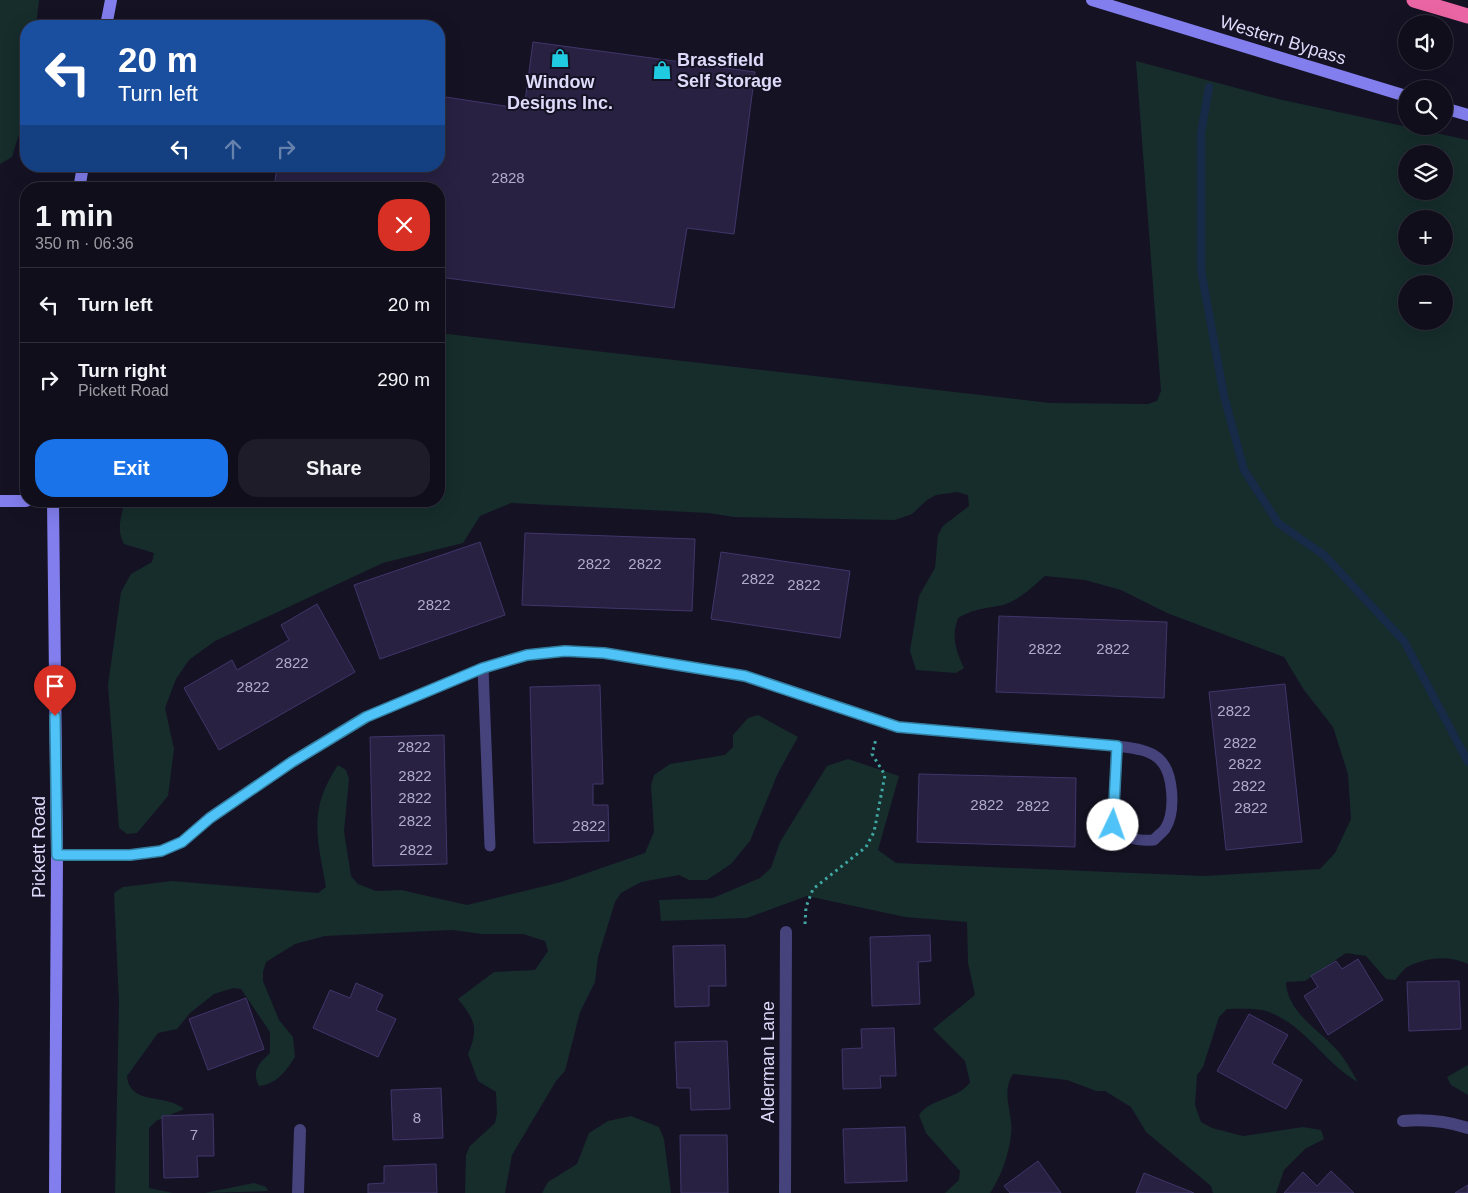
<!DOCTYPE html>
<meta charset="utf-8">
<style>
body{margin:0;font-family:Helvetica,sans-serif;background:#1e1c28;color:#f1f3f6;height:100vh;display:flex;flex-direction:column;font-size:19px;white-space:nowrap}
*{box-sizing:border-box;margin:0}
p{font-size:16px;color:#9c9ca3}
.icon{flex:none;width:28px;height:28px;fill:none;stroke:currentColor;stroke-width:2;stroke-linecap:round;stroke-linejoin:round}
.map{position:relative;flex:1;overflow:hidden}
.details{position:absolute;left:20px;top:182px;width:425px;height:325px;display:flex;flex-direction:column;background:#100e1b;border-radius:20px;box-shadow:0 5px 20px #0002,0 0 0 1px #302e3a}
.details>*{flex:none}
.hud{position:absolute;left:20px;top:20px;width:425px;height:152px;border-radius:20px;box-shadow:0 5px 20px #0002,0 0 0 1px #302e3a;background:#1a4fa0;color:#fff;overflow:hidden}
.fabs{position:absolute;left:1398px;top:15px;display:grid;gap:10px}
.fabs a{display:grid;place-items:center;width:55px;height:55px;border-radius:50%;background:#100e1b;box-shadow:0 5px 20px #0002,0 0 0 1px #302e3a;font-size:25px}
.pin{position:absolute;display:grid;place-items:center;width:42px;height:42px;color:#fff;margin:-51px -21px;border-radius:50% 50% 50% 0;rotate:-45deg;box-shadow:0 0 5px #0007}
.pin .icon{rotate:45deg}
.me{position:absolute;width:55px;margin:-28px;rotate:3deg;stroke-linejoin:round;filter:drop-shadow(0 0 4px #0008)}
.turn{display:flex;align-items:center;gap:18px;height:105px;padding:0 15px;font-size:22px}
.turn .icon{width:65px;height:65px;stroke-width:2.5}
.turn b{display:block;font-size:35px;line-height:42px}
.lanes{display:flex;align-items:center;height:48px;padding:0 15px;background:#0003;justify-content:center;gap:25px;direction:ltr}
.lanes .off{opacity:.35}
.round{display:grid;place-items:center;flex:none;width:52px;height:52px;border-radius:20px;background:#1e1c28}
.summary{display:flex;align-items:center;justify-content:space-between;height:85px;padding:0 15px}
h1{font-size:30px;font-weight:800;line-height:38px}
.cta{display:flex;gap:10px;margin-top:auto;padding:10px 15px}
.cta a{flex:1;height:58px;border-radius:20px;background:#1a73e8;color:#fff;font-size:20px;font-weight:800;line-height:58px;text-align:center}
.cta a+a{background:#1e1c28;color:#f1f3f6}
ul{padding:0;list-style:none}
li{display:flex;align-items:center;gap:15px;height:75px;padding:0 15px;border-top:1px solid #302e3a}
li div{flex:1}
li b{display:block;font-size:19px}
li em{font-style:normal}
.map>svg:first-child{display:block}
.green{fill:#162d2c;fill-rule:evenodd}
.lines{fill:none;stroke-linecap:round;stroke-linejoin:round}
.stream{stroke:#172a48;stroke-width:8}
.building{fill:#282142;stroke:#41366b}
.path{stroke:#40a8a3;stroke-width:3;stroke-dasharray:2.5 4;stroke-linecap:butt}
.lane{stroke:#46437c;stroke-width:11}
.street{stroke:#46437c;stroke-width:12}
.secondary{stroke:#827eed;stroke-width:12}
.highway{stroke:#ea65a3;stroke-width:15}
.route-casing{stroke:#337fa1;stroke-width:12}
.route{stroke:#4fc3f7;stroke-width:9}
.labels{text-anchor:middle;stroke-width:4;stroke-linejoin:round;paint-order:stroke}
.number-label{font-size:15px;fill:#b0accc}
.street-label{font-size:18px;fill:#dedafa;stroke:#151224}
.poi-label{font-size:18px;font-weight:bold;fill:#dedafa;stroke:#151224;text-anchor:start}
</style>
<div class="map">
<svg width="1468" height="1193" viewBox="0 0 1468 1193">
<rect width="100%" height="100%" fill="#151224"/>
<g class="green">
<polygon points="0,0 39,0 36,26 26,26 26,98 23,121 12,157 0,164"/>
<path d="M1136,61L1278,99L1468,140V964C1450,955 1428,957 1409,966C1404,968 1399,976 1395,980L1386,979L1366,956L1346,953L1305,981L1286,982C1287,1012 1318,1029 1336,1049C1345,1058 1351,1071 1358,1082C1324,1063 1305,1024 1266,1011C1255,1008 1239,1009 1227,1009L1219,1017L1203,1067L1197,1075L1195,1105L1201,1122L1212,1128L1243,1136L1303,1127L1321,1130L1324,1139L1305,1149L1284,1170L1276,1193H1213L1211,1186L1146,1132L1131,1107L1105,1091H1096L1067,1080L1013,1074C1000,1095 1014,1113 1011,1135C1009,1154 1001,1177 990,1193H945L959,1180L960,1171L926,1133L919,1115C932,1097 958,1100 970,1082L965,1061L933,1029L975,995L968,963L967,922L905,917L807,896L747,918L661,921L659,900L713,898L760,878L771,868L780,842L827,766L848,759L899,776L878,850L896,863L1204,876L1320,869L1335,853L1351,819L1348,774L1333,727L1304,690L1284,657L1167,613L1121,590L1085,580L1045,576C1032,587 1020,600 1003,605C984,609 976,608 958,618C951,637 956,651 964,668L956,673L916,670L910,651L919,596L935,568L938,535L943,526L969,506L968,495L957,492L936,495L927,500L912,514L895,520L734,517L708,513L511,503L480,516L463,543L383,563L215,641L189,660L176,679L165,708L174,749L168,796L137,833L127,834L119,828L108,685L121,592L131,574L152,562L154,553L124,544C116,529 121,517 125,501H439V333L1050,403L1148,404L1157,401L1161,391ZM1406,154H1444V191H1406ZM1406,219H1444V256H1406ZM1406,284H1444V321H1406Z"/>
<path d="M758,715L798,737L778,773L750,841L731,864L707,880H689L679,875L641,882L621,893L615,902L598,957L595,982L580,1012L565,1071L556,1081L512,1155L505,1193H465L466,1155L470,1146L495,1123L497,1113L496,1092L478,1081L468,1054C479,1028 475,1020 458,999L494,972L535,970L548,951L545,941L523,934H482L452,930L325,936L295,944L266,962L263,972V981L279,1020L293,1037L295,1057C286,1071 277,1084 259,1086C251,1070 259,1064 270,1053V1032L241,989L233,988L214,994L190,1013L177,1029L158,1033L127,1076C130,1106 165,1093 184,1109L156,1121L149,1128V1188L173,1193H115L119,1003L114,893L123,887L172,881L318,893L326,887C317,837 308,810 338,765L346,770L349,779L344,831L351,876L358,884L376,891L401,890L467,905L561,882L645,853L654,832L651,785L654,775L670,764L725,755L733,747V735L748,718Z"/>
<polygon points="1468,1065 1468,1095 1451,1085 1447,1077"/>
<polygon points="631,1116 659,1127 664,1139 671,1193 542,1193 548,1182 577,1164 589,1133 608,1121"/>
<polygon points="254,1183 266,1187 268,1191 205,1193"/>
</g>
<g class="lines">
<polyline class="stream" points="1209,87 1201,133 1201,270 1224,396 1244,470 1278,523 1324,555 1404,641 1468,762"/>
</g>
<g class="building">
<polygon points="533,42 755,72 734,234 687,228 674,308 439,277 439,189 274,189 277,166 439,166 439,96 524,109"/>
<polygon points="525,533 695,539 692,611 522,605"/>
<polygon points="480,542 505,615 380,659 354,585"/>
<polygon points="721,552 850,571 840,638 711,619"/>
<polygon points="317,604 355,672 219,750 184,688 232,660 237,670 289,640 281,625"/>
<polygon points="999,616 1167,622 1164,698 996,692"/>
<polygon points="1285,684 1302,842 1226,850 1209,692"/>
<polygon points="600,685 603,784 593,784 593,805 608,805 609,841 534,843 530,687"/>
<polygon points="444,735 447,864 373,866 370,737"/>
<polygon points="919,774 1076,778 1075,847 917,842"/>
<polygon points="930,935 931,961 918,962 920,1004 872,1006 870,937"/>
<polygon points="725,945 726,986 709,986 709,1006 675,1007 673,946"/>
<polygon points="1358,959 1383,1000 1328,1035 1304,996 1318,987 1311,976 1336,961 1342,969"/>
<polygon points="1459,981 1461,1029 1409,1031 1407,982"/>
<polygon points="356,983 383,995 376,1010 396,1019 378,1057 313,1028 330,990 350,998"/>
<polygon points="246,998 264,1049 208,1070 189,1019"/>
<polygon points="1249,1014 1288,1035 1272,1063 1302,1080 1286,1109 1217,1071"/>
<polygon points="894,1028 896,1076 880,1076 881,1088 843,1089 842,1049 862,1048 861,1029"/>
<polygon points="727,1041 730,1109 691,1110 690,1088 677,1088 675,1042"/>
<polygon points="441,1088 443,1138 393,1140 391,1090"/>
<polygon points="213,1114 214,1156 197,1156 198,1177 164,1178 162,1116"/>
<polygon points="905,1127 907,1181 845,1183 843,1129"/>
<polygon points="680,1135 727,1135 728,1193 681,1193"/>
<polygon points="1038,1161 1061,1193 1010,1193 1004,1186"/>
<polygon points="436,1164 437,1193 368,1193 368,1184 384,1183 384,1166"/>
<polygon points="1331,1171 1354,1193 1284,1193 1303,1172 1317,1186"/>
<polygon points="1144,1173 1194,1193 1136,1193"/>
<polygon points="1468,1185 1468,1193 1455,1193"/>
</g>
<g class="lines">
<polyline class="path" points="805,924 806,907 813,889 866,847 874,832 885,775 872,754 876,739"/>
<g class="lane">
<polyline points="483,668 490,846"/>
<path d="M57,855H130L161,851L182,842L209,818L292,762L366,717L483,668L527,655L565,651L604,653L745,676L898,727L1117,746C1131,748 1147,749 1158,758C1174,771 1176,812 1165,829C1162,833 1157,836 1154,840C1135,841 1126,839 1113,825L1117,746"/>
</g>
<g class="street">
<path d="M1403,1121C1426,1119 1446,1121 1468,1128"/>
<polyline points="298,1193 300,1130"/>
<polyline points="785,1193 786,932"/>
</g>
<g class="secondary">
<polyline points="1092,0 1406,96"/>
<polyline points="106,26 111,0"/>
<polyline points="1444,108 1468,115"/>
<polyline points="79,189 83,166"/>
<polyline points="0,501 26,501"/>
<polyline points="53,501 57,855 55,1193"/>
</g>
<polyline class="highway" points="1414,0 1468,16"/>
</g>
<g class="lines">
<g class="route-casing">
<polyline id="route" points="55,716 57,855 130,855 161,851 182,842 210,818 292,762 366,717 483,668 527,655 565,651 604,653 745,676 898,727 1117,746 1113,825"/>
</g>
<use href="#route" class="route"/>
</g>
<defs>
<g id="shop-bare" transform="scale(1.5)"><path d="M-5-2.5h2.3a2.7 3.5 0 0 1 5.4 0H5L5.5 6h-11ZM-1.5-2.5h3a1.5 2.3 0 0 0-3 0Z" fill="#20cae0" stroke="#151224" stroke-width="2.5" paint-order="stroke"/></g>
</defs>
<g fill-rule="evenodd">
<use href="#shop-bare" x="560" y="58"/>
<use href="#shop-bare" x="662" y="70"/>
</g>
<g class="labels">
<g class="number-label">
<text x="508" y="183">2828</text>
<text x="594" y="569">2822</text>
<text x="645" y="569">2822</text>
<text x="758" y="584">2822</text>
<text x="804" y="590">2822</text>
<text x="434" y="610">2822</text>
<text x="1045" y="654">2822</text>
<text x="1113" y="654">2822</text>
<text x="292" y="668">2822</text>
<text x="253" y="692">2822</text>
<text x="1234" y="716">2822</text>
<text x="1240" y="748">2822</text>
<text x="414" y="752">2822</text>
<text x="1245" y="769">2822</text>
<text x="415" y="781">2822</text>
<text x="1249" y="791">2822</text>
<text x="415" y="803">2822</text>
<text x="987" y="810">2822</text>
<text x="1033" y="811">2822</text>
<text x="1251" y="813">2822</text>
<text x="415" y="826">2822</text>
<text x="589" y="831">2822</text>
<text x="416" y="855">2822</text>
<text x="417" y="1123">8</text>
<text x="194" y="1140">7</text>
</g>
<g class="street-label">
<text transform="translate(1283 40) rotate(17)" y="6">Western Bypass</text>
<text transform="translate(39 847) rotate(-90)" y="6">Pickett Road</text>
<text transform="translate(768 1062) rotate(-90)" y="6">Alderman Lane</text>
</g>
<g class="poi-label">
<text x="677" y="66">Brassfield<tspan x="677" dy="21">Self Storage</tspan></text>
<text x="560" y="88" text-anchor="middle">Window<tspan x="560" dy="21">Designs Inc.</tspan></text>
</g>
</g>
</svg>
<div class="fabs">
<a><svg class="icon" aria-label="sound" viewBox="0 0 24 24"><path d="M4 9h4l5-4v14l-5-4H4zM17 9q2 3 0 6"/></svg></a>
<a><svg class="icon" aria-label="search" viewBox="0 0 24 24"><circle cx="10" cy="10" r="6"/><path d="M15 15l6 6"/></svg></a>
<a><svg class="icon" aria-label="layers" viewBox="0 0 24 24"><path d="M12 4l9 5-9 5-9-5zM3 14l9 5 9-5"/></svg></a>
<a>+</a>
<a>−</a>
</div>
<div class="pin" style="left:55px;top:716px;background:#d93025"><svg class="icon" aria-label="arrive" viewBox="0 0 24 24"><path d="M6 21V4h12l-3 4 3 4H6"/></svg></div>
<svg class="me" style="left:1113px;top:825px" viewBox="-20 -20 40 40"><circle r="19" fill="#fff"/><path d="M0-13L10 11 0 6-10 11z" fill="#4fc3f7"/></svg>
<div class="hud">
<div class="turn"><svg class="icon" aria-label="left" viewBox="0 0 24 24"><path d="M17 20v-9H6M10 6l-5 5 5 5"/></svg><div><b>20 m</b>Turn left</div></div>
<div class="lanes"><svg class="icon" aria-label="left" viewBox="0 0 24 24"><path d="M17 20v-9H6M10 6l-5 5 5 5"/></svg><svg class="icon off" aria-label="ahead" viewBox="0 0 24 24"><path d="M12 20V5M6 11l6-6 6 6"/></svg><svg class="icon off" aria-label="right" viewBox="0 0 24 24"><path d="M7 20v-9h11M14 6l5 5-5 5"/></svg></div>
</div>
<section class="details">
<div class="summary"><div><h1>1 min</h1><p>350 m · 06:36</p></div><a class="round" style="background:#d93025;color:#fff"><svg class="icon" aria-label="close" viewBox="0 0 24 24"><path d="M6 6l12 12M18 6L6 18"/></svg></a></div>
<ul>
<li><svg class="icon" aria-label="left" viewBox="0 0 24 24"><path d="M17 20v-9H6M10 6l-5 5 5 5"/></svg><div><b>Turn left</b></div><em>20 m</em></li>
<li><svg class="icon" aria-label="right" viewBox="0 0 24 24"><path d="M7 20v-9h11M14 6l5 5-5 5"/></svg><div><b>Turn right</b><p>Pickett Road</p></div><em>290 m</em></li>
</ul>
<div class="cta"><a>Exit</a><a>Share</a></div>
</section>
</div>
